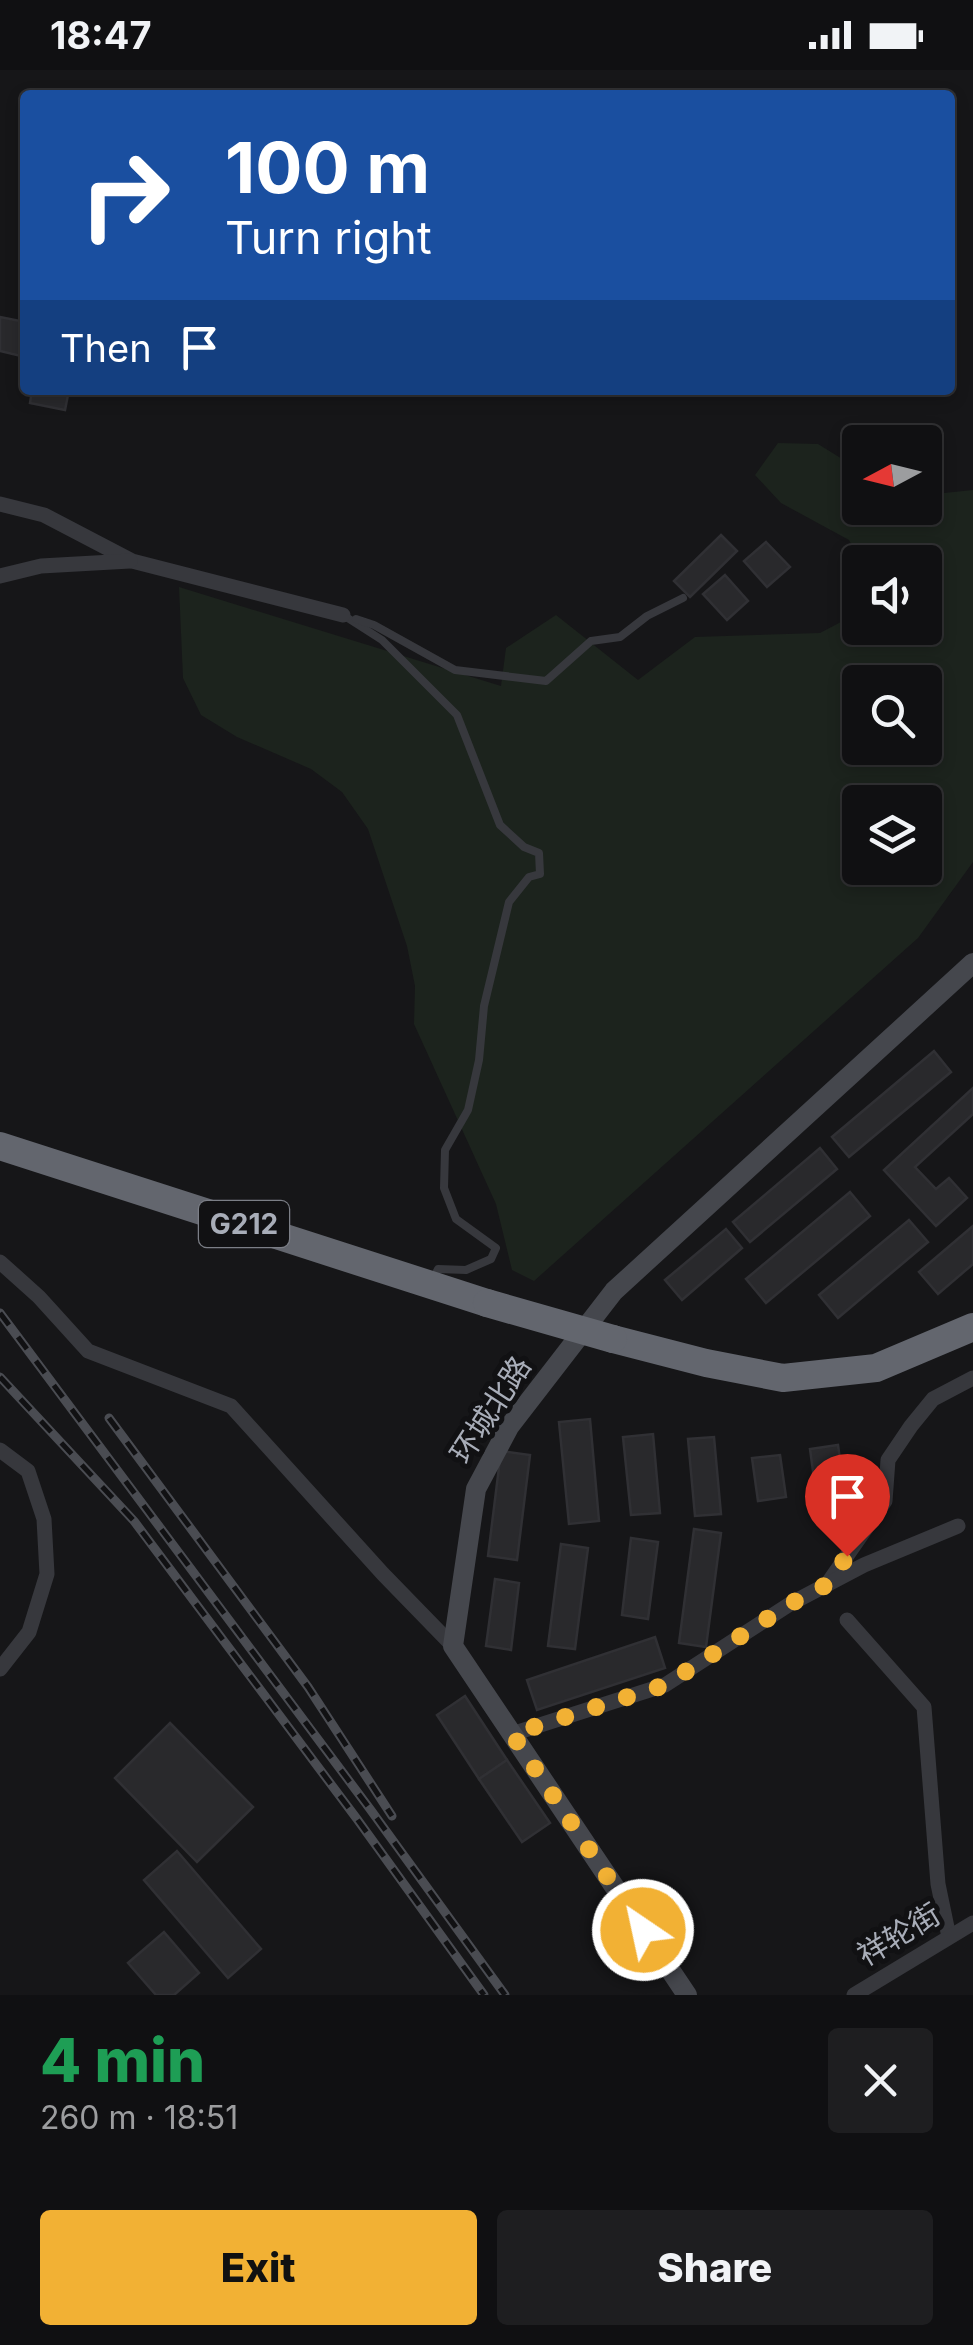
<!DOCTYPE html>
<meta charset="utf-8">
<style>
body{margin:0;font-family:Inter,"Noto Sans SC",sans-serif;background:#1e1e20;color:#f1f3f6;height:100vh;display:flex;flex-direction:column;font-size:38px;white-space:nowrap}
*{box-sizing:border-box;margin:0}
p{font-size:32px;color:#9c9d9f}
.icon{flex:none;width:55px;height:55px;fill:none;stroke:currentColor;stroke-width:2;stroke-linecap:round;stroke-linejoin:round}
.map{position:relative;height:1925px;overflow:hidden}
.panel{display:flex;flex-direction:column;background:#101012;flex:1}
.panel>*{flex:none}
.top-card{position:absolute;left:20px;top:20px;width:935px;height:305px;border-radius:10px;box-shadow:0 5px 15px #0003,0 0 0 2px #303032;background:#1a4fa0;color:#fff;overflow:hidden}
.needle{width:65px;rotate:263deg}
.buttons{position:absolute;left:842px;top:355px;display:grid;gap:20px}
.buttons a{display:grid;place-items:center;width:100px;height:100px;border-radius:10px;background:#101012;box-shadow:0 5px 15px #0003,0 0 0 2px #303032;font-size:50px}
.pin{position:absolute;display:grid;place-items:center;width:85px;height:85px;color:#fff;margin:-102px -42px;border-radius:50% 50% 50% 0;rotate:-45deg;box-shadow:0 0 10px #0007}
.pin .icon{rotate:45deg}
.me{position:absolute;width:110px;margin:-55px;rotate:326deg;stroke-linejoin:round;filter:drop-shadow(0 0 8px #0008)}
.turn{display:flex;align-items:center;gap:35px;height:210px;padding:0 40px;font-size:45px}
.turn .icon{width:130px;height:130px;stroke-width:2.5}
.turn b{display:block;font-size:70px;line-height:85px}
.then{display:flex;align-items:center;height:95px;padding:0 40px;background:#0003;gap:20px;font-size:38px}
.round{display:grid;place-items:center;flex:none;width:105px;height:105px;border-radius:10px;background:#1e1e20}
.overview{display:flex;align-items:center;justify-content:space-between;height:170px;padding:0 40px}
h1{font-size:60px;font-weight:800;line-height:75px;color:#1e9e55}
.primary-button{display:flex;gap:20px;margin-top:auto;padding:20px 40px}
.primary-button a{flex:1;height:115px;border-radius:10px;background:#f2b134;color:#111;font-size:40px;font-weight:800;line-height:115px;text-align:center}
.primary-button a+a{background:#1e1e20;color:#f1f3f6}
.status{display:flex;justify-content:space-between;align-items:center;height:70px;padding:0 50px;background:#101012;direction:ltr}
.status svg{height:28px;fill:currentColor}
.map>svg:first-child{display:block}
.green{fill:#1c231d;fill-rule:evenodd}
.building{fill:#29292c;stroke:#303034;stroke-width:2.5}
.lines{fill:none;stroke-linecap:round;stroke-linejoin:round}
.lane{stroke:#37383d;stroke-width:8}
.street{stroke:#37383d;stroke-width:15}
.secondary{stroke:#45474d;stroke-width:20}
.highway{stroke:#63666e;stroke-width:28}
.rail-casing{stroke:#4a4c52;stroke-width:9}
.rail{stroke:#111113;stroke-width:5;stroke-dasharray:15;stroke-linecap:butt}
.highway-bridge{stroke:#63666e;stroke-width:28}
.route{stroke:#f2b134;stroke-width:18;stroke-dasharray:0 32.4}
.labels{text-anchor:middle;stroke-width:10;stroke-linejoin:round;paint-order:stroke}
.shield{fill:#111113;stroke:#7b7e86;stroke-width:2.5}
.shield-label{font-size:28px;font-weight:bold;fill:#a8adb8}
.street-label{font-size:30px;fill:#a8adb8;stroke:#111113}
</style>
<div class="status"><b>18:47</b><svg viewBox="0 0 49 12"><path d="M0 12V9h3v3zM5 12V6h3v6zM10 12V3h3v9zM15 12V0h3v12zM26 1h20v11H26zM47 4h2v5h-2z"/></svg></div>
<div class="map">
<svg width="973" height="1925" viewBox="0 0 973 1925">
<rect width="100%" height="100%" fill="#161618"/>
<path class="green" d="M778,373L818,374L860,400V438H925V425L973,420V792L918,868L534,1211L512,1200L496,1134L414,954L415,916L407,876L368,759L342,722L311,699L237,667L201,645L183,608L179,517L501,616L506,578L556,545L638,610L695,567L820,563L856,544L860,534V558H925V492H861L849,470L781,433L755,405ZM860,612H925V678H860ZM860,732H925V798H860Z"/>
<g class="building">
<polygon points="0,247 25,252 21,286 0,281"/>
<polygon points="32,320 69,320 65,340 30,333"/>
<polygon points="721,465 737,481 690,527 674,511"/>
<polygon points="766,472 790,497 767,517 744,491"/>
<polygon points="725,505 748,531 727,550 703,524"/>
<polygon points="934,981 951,1002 849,1087 832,1067"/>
<polygon points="973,1018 973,1044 915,1097 936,1119 949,1108 967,1128 936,1156 884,1100"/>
<polygon points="820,1078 837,1099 750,1172 733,1152"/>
<polygon points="850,1122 870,1146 766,1233 746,1209"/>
<polygon points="909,1150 928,1172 838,1248 819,1225"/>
<polygon points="973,1156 973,1194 938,1224 919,1202"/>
<polygon points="726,1159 742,1178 682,1230 665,1210"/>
<polygon points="590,1349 599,1451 569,1454 559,1352"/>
<polygon points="653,1364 660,1443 631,1445 623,1367"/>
<polygon points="714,1367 721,1444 695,1446 688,1369"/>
<polygon points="838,1375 844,1419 816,1423 810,1379"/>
<polygon points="501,1381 530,1385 517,1490 488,1486"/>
<polygon points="780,1385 786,1427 758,1431 752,1388"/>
<polygon points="694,1459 721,1463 706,1577 679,1573"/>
<polygon points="631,1468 658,1472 648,1549 622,1545"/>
<polygon points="561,1474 588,1478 575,1579 548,1576"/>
<polygon points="495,1509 519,1513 511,1580 486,1576"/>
<polygon points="655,1567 665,1598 537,1640 527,1610"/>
<polygon points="465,1626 507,1690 479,1709 437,1645"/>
<polygon points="170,1653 253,1737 197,1792 115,1708"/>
<polygon points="507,1690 550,1753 522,1772 479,1709"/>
<polygon points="177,1781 261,1879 228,1908 144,1810"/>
<polygon points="164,1862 199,1903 174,1925 156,1925 128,1893"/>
</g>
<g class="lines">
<g class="lane">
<polyline points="343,545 382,570 457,645 500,755 524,777 539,783 540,804 529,807 509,832 484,936 479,990 468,1040 445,1080 444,1118 456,1149 496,1178 491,1189 466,1200 438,1199 432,1211"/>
<polyline points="356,549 374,555 455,600 546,611 591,571 620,567 647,546 683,528"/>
</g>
<g class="street">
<polyline points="0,434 44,445 132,491 343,545"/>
<polyline points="0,506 41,496 130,491"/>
<polyline points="0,1192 39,1227 88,1281 231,1336 383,1504 453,1576"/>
<polyline points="0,1380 28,1401 44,1449 47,1504 29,1562 0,1599"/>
<polyline points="830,1510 885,1431 888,1390 911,1356 933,1329 973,1308"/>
<polyline points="847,1550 924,1637 938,1814 949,1867"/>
<polyline points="512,1664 665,1615 790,1534 864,1495 958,1456"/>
<polyline points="854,1925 973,1853"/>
</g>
<polyline class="secondary" points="687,1925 453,1576 476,1419 509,1357 614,1221 973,893"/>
<g class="highway">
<polyline points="0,1076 487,1233"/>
<polyline points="613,1269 706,1293 783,1308 876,1298 973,1257"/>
</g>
<g class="rail-casing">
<g id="rail">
<polyline points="0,1243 370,1739 505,1925"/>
<polyline points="0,1307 134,1451 357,1749 484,1925"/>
<polyline points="109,1348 308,1617 392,1746"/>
</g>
</g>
<use href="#rail" class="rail"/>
<polyline class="highway-bridge" points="487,1233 613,1269"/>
</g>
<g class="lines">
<polyline class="route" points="643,1860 512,1664 665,1615 790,1534 828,1514 847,1486"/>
</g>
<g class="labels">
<rect class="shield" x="199" y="1131" width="90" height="46" rx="8"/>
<g class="shield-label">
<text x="244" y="1164">G212</text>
</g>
<g class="street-label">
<text transform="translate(491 1340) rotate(-57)" y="10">环城北路</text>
<text transform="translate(899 1865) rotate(-31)" y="10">祥轮街</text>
</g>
</g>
</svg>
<div class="buttons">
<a><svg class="needle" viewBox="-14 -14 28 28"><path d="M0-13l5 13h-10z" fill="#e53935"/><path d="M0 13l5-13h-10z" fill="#9c9d9f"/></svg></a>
<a><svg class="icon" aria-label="sound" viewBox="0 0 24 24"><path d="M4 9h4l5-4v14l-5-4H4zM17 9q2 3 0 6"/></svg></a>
<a><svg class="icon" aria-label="search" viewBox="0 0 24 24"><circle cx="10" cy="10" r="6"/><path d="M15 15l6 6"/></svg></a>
<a><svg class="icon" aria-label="layers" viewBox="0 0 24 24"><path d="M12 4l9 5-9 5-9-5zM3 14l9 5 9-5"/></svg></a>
</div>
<div class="pin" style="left:847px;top:1486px;background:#d93025"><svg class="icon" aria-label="arrive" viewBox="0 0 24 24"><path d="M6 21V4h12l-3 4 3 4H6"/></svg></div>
<svg class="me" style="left:643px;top:1860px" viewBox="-20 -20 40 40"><circle r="17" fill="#f2b134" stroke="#fff" stroke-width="3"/><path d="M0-11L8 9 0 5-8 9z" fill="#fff"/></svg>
<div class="top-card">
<div class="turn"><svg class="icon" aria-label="right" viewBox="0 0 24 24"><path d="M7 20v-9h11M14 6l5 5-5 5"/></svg><div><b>100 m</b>Turn right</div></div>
<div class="then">Then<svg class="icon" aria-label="arrive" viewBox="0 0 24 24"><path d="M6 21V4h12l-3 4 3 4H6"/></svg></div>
</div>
</div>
<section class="panel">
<div class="overview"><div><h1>4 min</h1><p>260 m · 18:51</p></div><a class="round"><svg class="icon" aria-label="close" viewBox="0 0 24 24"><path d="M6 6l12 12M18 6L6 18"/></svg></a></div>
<div class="primary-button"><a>Exit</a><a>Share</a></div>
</section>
